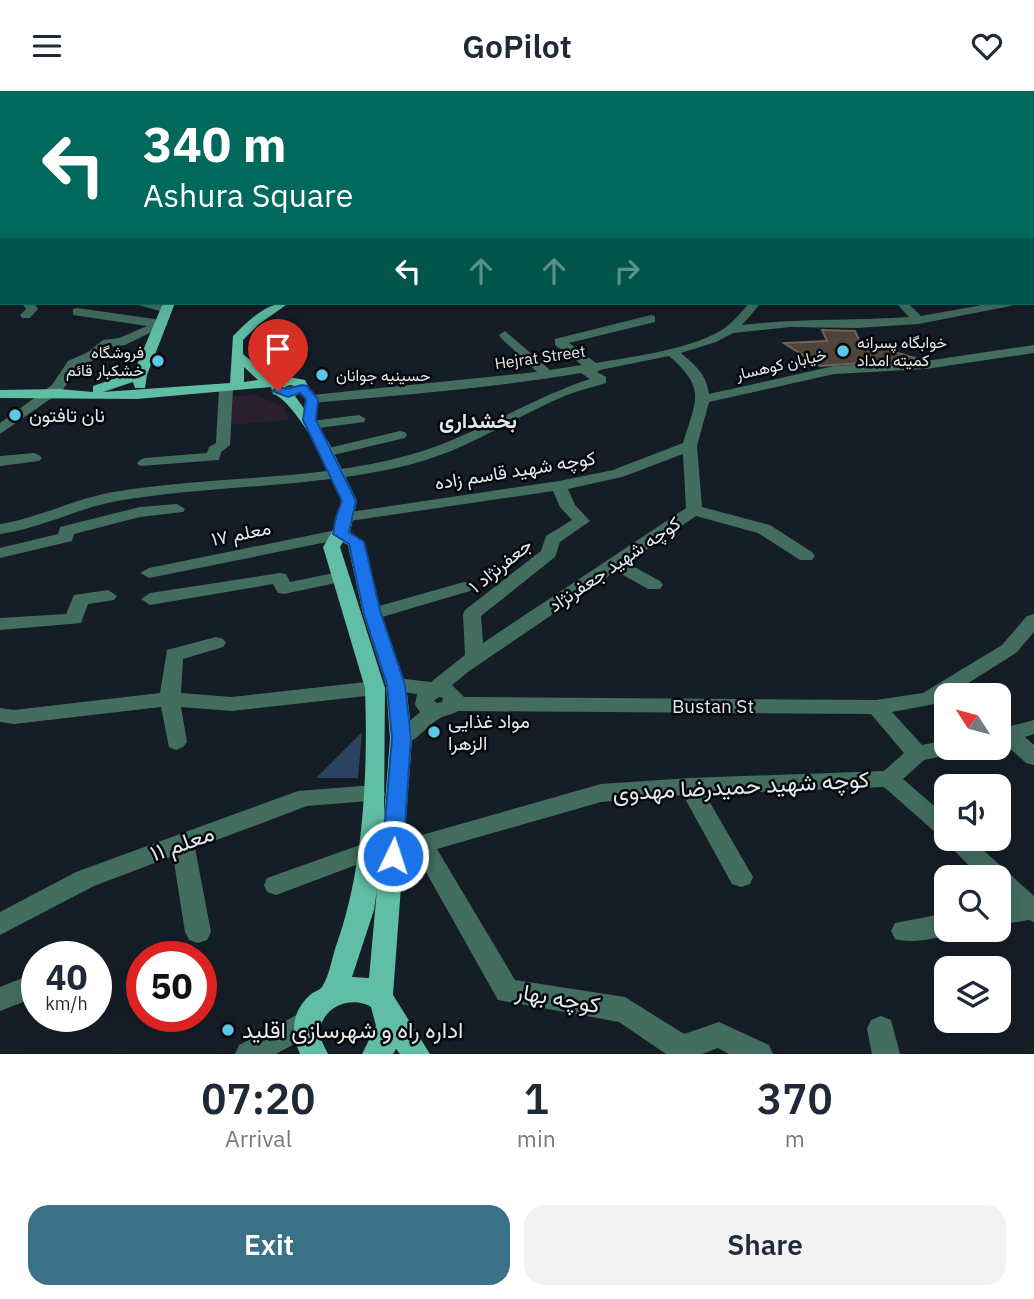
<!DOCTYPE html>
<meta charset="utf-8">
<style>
body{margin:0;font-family:"IBM Plex Sans",Vazirmatn,sans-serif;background:#f2f2f3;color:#1f2937;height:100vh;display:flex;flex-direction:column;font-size:26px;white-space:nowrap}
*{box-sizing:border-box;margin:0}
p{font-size:23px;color:#747a83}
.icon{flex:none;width:38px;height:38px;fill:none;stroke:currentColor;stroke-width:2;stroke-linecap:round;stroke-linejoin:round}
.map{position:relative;height:963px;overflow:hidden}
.sheet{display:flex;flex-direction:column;background:#fff;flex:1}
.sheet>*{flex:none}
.hud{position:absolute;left:0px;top:0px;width:1034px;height:214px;box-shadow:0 7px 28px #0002;background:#00695c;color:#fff;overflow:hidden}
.needle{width:46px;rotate:306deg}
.buttons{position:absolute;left:934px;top:592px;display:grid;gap:14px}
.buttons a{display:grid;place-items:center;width:77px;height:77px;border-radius:14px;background:#fff;box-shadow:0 7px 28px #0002;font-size:35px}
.speed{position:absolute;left:21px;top:850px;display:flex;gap:14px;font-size:35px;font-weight:700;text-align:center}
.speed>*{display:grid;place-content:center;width:91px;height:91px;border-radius:50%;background:#fff;box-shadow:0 7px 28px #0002;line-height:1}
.speed small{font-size:18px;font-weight:400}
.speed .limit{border:10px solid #d22;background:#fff;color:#111}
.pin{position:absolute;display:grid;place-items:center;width:60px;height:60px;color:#fff;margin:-72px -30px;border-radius:50% 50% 50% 0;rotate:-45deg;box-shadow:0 0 7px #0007}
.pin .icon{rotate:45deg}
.me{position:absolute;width:77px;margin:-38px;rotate:4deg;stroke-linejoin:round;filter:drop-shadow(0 0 5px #0008)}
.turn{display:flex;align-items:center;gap:24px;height:147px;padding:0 28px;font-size:32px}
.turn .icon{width:91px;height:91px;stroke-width:2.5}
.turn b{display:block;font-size:49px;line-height:60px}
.lanes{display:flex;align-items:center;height:66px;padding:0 28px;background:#0003;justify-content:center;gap:35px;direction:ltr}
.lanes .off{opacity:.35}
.eta{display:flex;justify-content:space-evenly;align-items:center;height:119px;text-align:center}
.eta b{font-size:42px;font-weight:600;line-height:49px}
.button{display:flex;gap:14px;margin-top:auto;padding:14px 28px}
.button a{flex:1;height:80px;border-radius:21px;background:#3a7186;color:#fff;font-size:28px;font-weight:600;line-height:80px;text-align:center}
.button a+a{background:#f2f2f3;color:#1f2937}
header{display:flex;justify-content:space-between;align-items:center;height:91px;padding:0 28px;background:#fff;font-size:32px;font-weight:600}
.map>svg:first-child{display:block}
.education{fill:#291f2e}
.green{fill:#2c435f}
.building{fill:#4f433b;stroke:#70635a;stroke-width:2}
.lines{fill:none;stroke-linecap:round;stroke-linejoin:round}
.minor{fill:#426d5f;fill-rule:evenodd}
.major{fill:#5fbea3;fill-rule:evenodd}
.route{fill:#1a73e8;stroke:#114b97;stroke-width:2}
.poi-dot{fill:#5ac8e6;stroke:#05070b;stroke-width:2.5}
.labels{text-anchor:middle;stroke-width:5;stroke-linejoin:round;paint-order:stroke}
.far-poi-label{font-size:16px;fill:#e2e8ee;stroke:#05070b;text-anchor:start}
.far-street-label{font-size:16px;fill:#e2e8ee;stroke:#05070b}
.poi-label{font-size:19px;fill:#e2e8ee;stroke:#05070b;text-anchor:start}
.street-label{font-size:19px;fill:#e2e8ee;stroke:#05070b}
.neighbourhood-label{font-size:21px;font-weight:bold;fill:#e2e8ee;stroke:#05070b}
.near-street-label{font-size:23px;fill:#e2e8ee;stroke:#05070b}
.near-poi-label{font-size:23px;fill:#e2e8ee;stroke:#05070b;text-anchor:start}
</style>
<header><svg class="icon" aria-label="menu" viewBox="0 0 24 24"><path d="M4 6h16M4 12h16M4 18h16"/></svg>GoPilot<svg class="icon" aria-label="heart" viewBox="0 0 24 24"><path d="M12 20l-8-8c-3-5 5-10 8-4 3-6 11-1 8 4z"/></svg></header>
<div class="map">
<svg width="1034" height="963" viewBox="0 0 1034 963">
<rect width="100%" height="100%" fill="#151d27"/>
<polygon class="education" points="256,304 284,316 290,329 228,334 232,305"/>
<polygon class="green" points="362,641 358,687 316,687"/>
<polygon class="building" points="822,239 855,240 860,251 918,268 820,275 784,252 827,250"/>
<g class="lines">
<g class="minor">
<polygon points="26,0 44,0 24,2"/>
<polygon points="60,0 68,0 68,2 61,2"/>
<polygon points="107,0 138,0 105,2"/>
<polygon points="148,0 174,0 146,2"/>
<polygon points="274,0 286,2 276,2"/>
<polygon points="298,0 318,0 296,2"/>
<polygon points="336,0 345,0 346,2 338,2"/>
<polygon points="360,0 365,0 365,2 358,2"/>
<polygon points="382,0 404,0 380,2"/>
<polygon points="455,0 464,0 465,2 457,2"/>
<polygon points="540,0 550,0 551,2 542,2"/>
<polygon points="596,0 617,0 594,2"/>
<rect x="0" y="4" width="2" height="4"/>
<polygon points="0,36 2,36 0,41"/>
<polygon points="2,75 2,81 0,82 0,76"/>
<rect x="0" y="103" width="2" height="6"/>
<rect x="1032" y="104" width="2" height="6"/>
<rect x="1032" y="123" width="2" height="6"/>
<polygon points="2,126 2,133 0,133 0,127"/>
<rect x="0" y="180" width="2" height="6"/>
<polygon points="1032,206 1034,206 1034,212 1029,212 1032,212"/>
<polygon points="22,212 34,212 38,218 30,227 22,227 20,224 26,218"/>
<polygon points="131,212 153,212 173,218 167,222"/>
<path d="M749,212H761L742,234C798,227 853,230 909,226L896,212H908L921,225L993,212H1017L1011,215L918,233L857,237L790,236L733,242L716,251L681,262C695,274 707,284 709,303L834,275L926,270L1034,254V262L926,278L834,283L709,311L697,355L702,416L770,434L812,461L815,465L812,469H800L758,442L696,425L627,472L660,490L663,494L660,498H648L616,480L468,581L452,594L464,606L876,609L923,602L1002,554L1027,525L1034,523V541L1016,562L935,613L892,621L922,654L947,649V656H961L958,662L924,669L903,688L947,726V747H970L1034,805V831L1029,829L999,834V812L1008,811L999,803V786H980L943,748L884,696L705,703L753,786L750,793L741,796L732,793L683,704L601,711L437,758L515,889L625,906L684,943L719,931L769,954L773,963H729L718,957L702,963H666L619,931L498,909L417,765L392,774L384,771L380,765L276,804L267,801L264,794L267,787L371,750L379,753L382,759L422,744L601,693L689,687L884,680L904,662L871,623L458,620C453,623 447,624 442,626C425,634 414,658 394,652L390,647L420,621L415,614L417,603L389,599L386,594L389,589L396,587L431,591L465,564L463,523L465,519L541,460L546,445L572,429L560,416L553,400L343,431L337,429L335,426L337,423L559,390L613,379L683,352C696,308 707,298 669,265L600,279L597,281L606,286V292C591,297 575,300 560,307C512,328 467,358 416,372C318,398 216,393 117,410C78,417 43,437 0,443V433C39,427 74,408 113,401C211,384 313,391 409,364C472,347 528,308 590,288L581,282C494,297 402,304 312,312L305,308L312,304L537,281L501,247L499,244L505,240L550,279L582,274L555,254V248L651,224L655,225V231L569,252L596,272C631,266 699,257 726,236C735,229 742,220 749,212ZM683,363L686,417L483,552L481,525L555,466L560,451L590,430L575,414L568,398L622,386ZM439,606L443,607L442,611L437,612L434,610Z"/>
<polygon points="77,217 162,229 168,233 125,254 110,256 98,267 78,276 62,300 0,343 0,332 52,294 68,270 88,261 103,249 119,247 147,235 73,224 73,218"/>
<polygon points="226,294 233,298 230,354 221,361 219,369 140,375 137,372 140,369 145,367 207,362 209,356 216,352 219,298"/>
<polygon points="359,324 366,328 364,331 311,338 304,334 311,330"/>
<polygon points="400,340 405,341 407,344 405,347 325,366 318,362 320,359"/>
<polygon points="34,362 39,364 42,367 39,370 0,375 0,365"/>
<polygon points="177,413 185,418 183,421 140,426 74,443 72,450 0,467 0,457 58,443 60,436 140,416"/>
<polygon points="341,438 349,443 347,447 149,487 140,482 149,477"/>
<polygon points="339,481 348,486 345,490 284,503 278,502 273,493 150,514 141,508 150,502 280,482 286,483 290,491"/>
<polygon points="464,491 470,492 473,496 470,500 372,529 363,523 365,519"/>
<polygon points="108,499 117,505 114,509 88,513 81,532 0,539 0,527 66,523 74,504"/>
<polygon points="216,546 223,548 226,552 223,556 183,568 181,602 232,606 375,590 382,592 385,597 382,602 375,604 232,620 181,616 187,651 183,656 176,659 169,656 161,616 14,633 0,631 0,617 14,619 160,602 167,559"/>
<polygon points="1034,629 1034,643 1025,646 1034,654 1034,674 1026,672 1004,652 999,654 999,638"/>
<polygon points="374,694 382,697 385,703 382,709 307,715 195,757 211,841 207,849 198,852 189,849 185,841 173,765 94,795 0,844 0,821 76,781 298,700"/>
<path d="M947,822V838H957C945,848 910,853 895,848L891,840L895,832Z"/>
<polygon points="25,886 34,889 37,895 34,907 0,920 0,896"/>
<polygon points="308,918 318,922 322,931 318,940 276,963 235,963 239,954"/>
<polygon points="881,925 891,929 900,963 872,963 867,938 871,929"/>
</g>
<g class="major">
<polygon points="408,0 416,0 416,2 409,2"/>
<rect x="0" y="70" width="2" height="6"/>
<rect x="1032" y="86" width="2" height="6"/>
<path d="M163,212H175L147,284L145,297H135L133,291L103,301L230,292L233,245C248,230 266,211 289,212L259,233L243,249V263L272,288L289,286L305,289L309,297L295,305L329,352L357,410L350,441L364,451L381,523L406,594L412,647L393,904L430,963H400L396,958L393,963H362L376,935L371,916C352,904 320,916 320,942C320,949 325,956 328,963H300C291,942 291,922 309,905C312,901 319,900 322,896C329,886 332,867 336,855C364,779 368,679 365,597L323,456C331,443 341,428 341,411C341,392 293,307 273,303L271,296L137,308L0,307V299L59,298L93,301V295L134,281ZM244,276L258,289L244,291ZM290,294L295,295L285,297V296ZM343,451L348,454L363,523L386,594L390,647L384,726L385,597L340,456ZM377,798L369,887L352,886L374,819Z"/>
</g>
</g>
<polygon class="route" points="302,294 307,295 318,308 316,329 356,410 349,441 364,451 381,523 405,594 411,647 403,765 400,771 393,773 385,771 382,765 392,647 387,594 364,523 349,453 333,443 336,426 342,410 303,329 306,308 300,302 288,306 272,300 278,296 287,298"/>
<g class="poi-dot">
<circle cx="843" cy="260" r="7"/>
<circle cx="158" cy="270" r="7"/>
<circle cx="322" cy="284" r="7"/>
<circle cx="15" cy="324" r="7"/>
<circle cx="434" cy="641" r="7"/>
<circle cx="228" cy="939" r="7"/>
</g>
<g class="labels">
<g class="far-poi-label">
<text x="857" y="257">خوابگاه پسرانه<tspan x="857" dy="18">کمیته امداد</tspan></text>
<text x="144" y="267" text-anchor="end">فروشگاه<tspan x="144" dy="18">خشکبار قائم</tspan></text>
<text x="336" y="290">حسینیه جوانان</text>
</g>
<g class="far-street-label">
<text transform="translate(540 266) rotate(-8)" y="6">Hejrat Street</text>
<text transform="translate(781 273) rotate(-13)" y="6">خیابان کوهسار</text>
</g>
<g class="poi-label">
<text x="29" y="331">نان تافتون</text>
<text x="448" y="637">مواد غذایی<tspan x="448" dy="22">الزهرا</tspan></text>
</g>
<g class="street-label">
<text transform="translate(515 379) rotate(-9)" y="7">کوچه شهید قاسم زاده</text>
<text transform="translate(241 442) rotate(-12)" y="7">معلم ۱۷</text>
<text transform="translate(614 473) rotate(-34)" y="7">کوچه شهید جعفرنژاد</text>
<text transform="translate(500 474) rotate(-39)" y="7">جعفرنژاد ۱</text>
<text x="713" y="622">Bustan St</text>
</g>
<g class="neighbourhood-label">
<text x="478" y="337">بخشداری</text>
</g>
<g class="near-street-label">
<text transform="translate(741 695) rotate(-3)" y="8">کوچه شهید حمیدرضا مهدوی</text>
<text transform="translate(182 752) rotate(-20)" y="8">معلم ۱۱</text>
<text transform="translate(558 907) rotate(10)" y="8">کوچه بهار</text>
</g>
<g class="near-poi-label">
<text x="242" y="947">اداره راه و شهرسازی اقلید</text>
</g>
</g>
</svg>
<div class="buttons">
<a><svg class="needle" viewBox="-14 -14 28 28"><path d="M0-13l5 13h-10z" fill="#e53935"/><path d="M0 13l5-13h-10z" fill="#747a83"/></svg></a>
<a><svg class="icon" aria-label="sound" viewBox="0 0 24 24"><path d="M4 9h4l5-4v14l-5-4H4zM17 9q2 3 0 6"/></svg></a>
<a><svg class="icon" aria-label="search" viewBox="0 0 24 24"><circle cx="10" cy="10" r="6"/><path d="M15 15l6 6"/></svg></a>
<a><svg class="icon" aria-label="layers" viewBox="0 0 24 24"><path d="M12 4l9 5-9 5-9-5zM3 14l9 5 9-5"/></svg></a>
</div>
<div class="speed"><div>40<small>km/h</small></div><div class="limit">50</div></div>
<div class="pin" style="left:278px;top:300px;background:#d93025"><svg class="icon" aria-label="arrive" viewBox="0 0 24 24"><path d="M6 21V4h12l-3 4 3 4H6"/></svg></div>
<svg class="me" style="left:393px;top:765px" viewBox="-20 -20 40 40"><circle r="17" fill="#1a73e8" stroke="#fff" stroke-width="3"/><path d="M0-11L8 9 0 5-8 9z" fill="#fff"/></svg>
<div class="hud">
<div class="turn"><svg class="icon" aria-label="left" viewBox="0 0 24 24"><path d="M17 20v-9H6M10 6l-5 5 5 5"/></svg><div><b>340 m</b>Ashura Square</div></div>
<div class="lanes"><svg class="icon" aria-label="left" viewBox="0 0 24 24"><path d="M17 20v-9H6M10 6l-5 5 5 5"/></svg><svg class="icon off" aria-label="ahead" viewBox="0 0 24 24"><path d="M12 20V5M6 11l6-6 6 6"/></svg><svg class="icon off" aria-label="ahead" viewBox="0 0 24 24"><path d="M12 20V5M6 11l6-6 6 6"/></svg><svg class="icon off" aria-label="right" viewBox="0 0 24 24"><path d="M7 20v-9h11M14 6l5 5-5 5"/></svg></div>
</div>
</div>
<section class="sheet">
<div class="eta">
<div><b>07:20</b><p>Arrival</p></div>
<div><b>1</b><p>min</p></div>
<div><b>370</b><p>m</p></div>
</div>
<div class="button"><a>Exit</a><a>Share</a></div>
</section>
